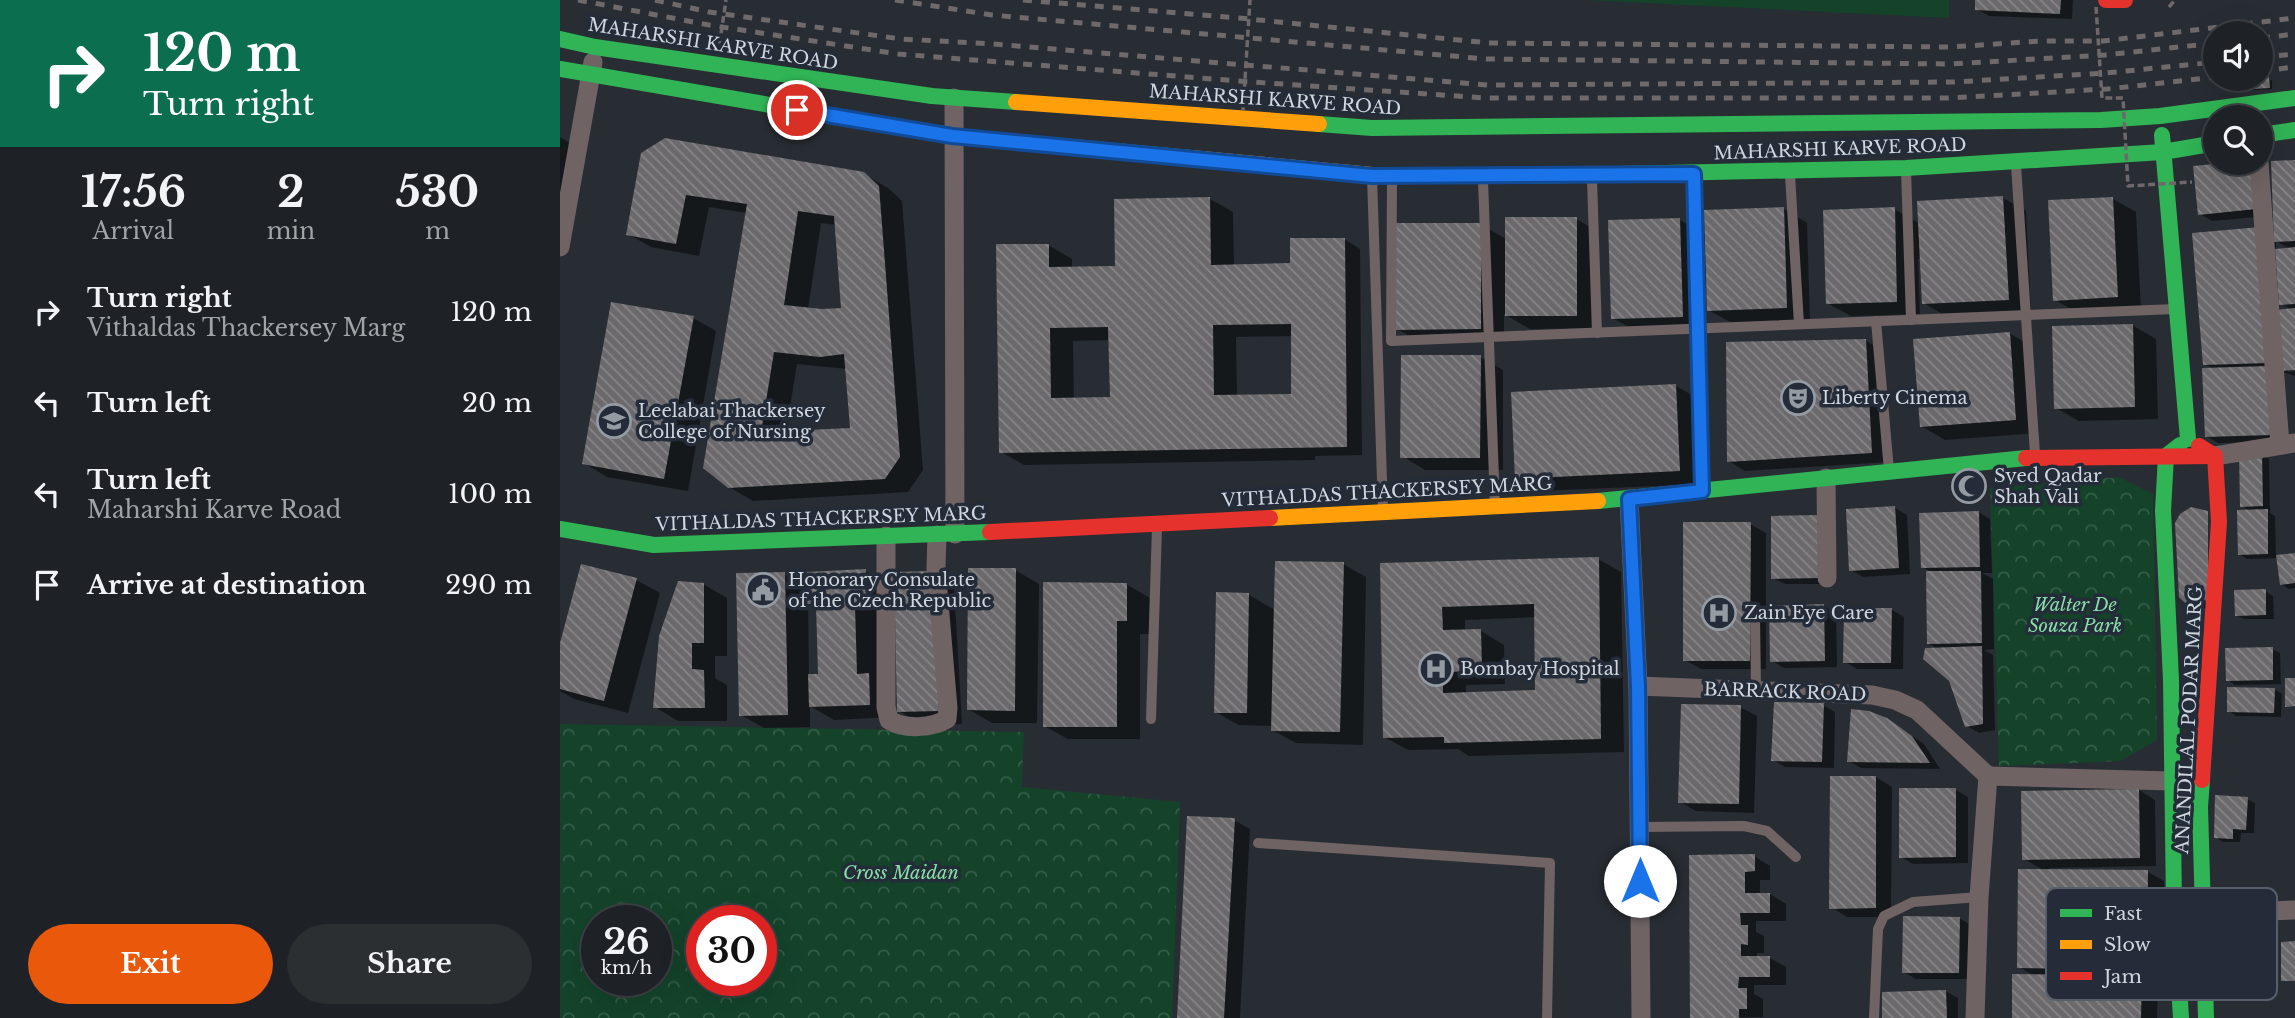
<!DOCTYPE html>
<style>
body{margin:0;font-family:"Libre Baskerville",serif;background:#2b2f32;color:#f1f3f6;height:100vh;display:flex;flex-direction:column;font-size:26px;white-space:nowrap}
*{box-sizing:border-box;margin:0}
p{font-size:23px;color:#a1a4a7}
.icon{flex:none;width:38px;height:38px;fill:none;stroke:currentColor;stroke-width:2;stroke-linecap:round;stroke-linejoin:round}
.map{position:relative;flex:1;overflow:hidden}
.panel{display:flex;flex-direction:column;background:#1e2226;width:560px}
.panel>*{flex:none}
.guide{background:#0b6e4f;color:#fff;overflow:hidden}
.controls{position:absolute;left:1643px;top:21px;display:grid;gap:14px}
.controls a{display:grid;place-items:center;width:70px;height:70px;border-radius:50%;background:#1e2226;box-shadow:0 7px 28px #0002,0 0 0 2px #3c3f43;font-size:35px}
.speed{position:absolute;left:21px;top:905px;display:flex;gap:14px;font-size:35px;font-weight:700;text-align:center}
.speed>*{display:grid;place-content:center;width:91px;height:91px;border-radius:50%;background:#1e2226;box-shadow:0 7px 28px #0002,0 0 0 2px #3c3f43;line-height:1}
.speed small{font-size:18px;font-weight:400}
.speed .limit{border:10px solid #d22;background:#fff;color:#111}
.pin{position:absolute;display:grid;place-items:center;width:60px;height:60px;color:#fff;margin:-30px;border:4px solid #fff;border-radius:50%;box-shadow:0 2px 7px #0007}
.me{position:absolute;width:77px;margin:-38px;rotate:0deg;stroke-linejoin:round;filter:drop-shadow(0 0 5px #0008)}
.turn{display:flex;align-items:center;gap:24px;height:147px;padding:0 28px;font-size:32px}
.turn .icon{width:91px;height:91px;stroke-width:2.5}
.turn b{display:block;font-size:49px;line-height:60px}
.eta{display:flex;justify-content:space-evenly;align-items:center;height:119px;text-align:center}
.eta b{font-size:42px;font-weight:700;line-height:49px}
.primary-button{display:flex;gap:14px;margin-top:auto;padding:14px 28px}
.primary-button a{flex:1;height:80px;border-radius:42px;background:#ea580c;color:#fff;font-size:28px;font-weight:700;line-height:80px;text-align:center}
.primary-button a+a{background:#2b2f32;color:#f1f3f6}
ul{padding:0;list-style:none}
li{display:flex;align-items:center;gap:21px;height:91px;padding:0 28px}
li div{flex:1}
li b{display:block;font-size:26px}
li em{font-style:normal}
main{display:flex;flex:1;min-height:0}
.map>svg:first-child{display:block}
.green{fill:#14432a}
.forest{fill:url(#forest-crowns);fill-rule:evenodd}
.shadow{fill:#0007;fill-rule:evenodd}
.building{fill:url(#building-back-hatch);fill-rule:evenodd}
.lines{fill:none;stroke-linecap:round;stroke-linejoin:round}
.path{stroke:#6e686a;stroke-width:3.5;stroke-dasharray:7 3.5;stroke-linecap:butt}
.lane{stroke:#6f6364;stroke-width:10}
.street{stroke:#6f6364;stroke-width:19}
.fast{stroke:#30b455;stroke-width:16}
.slow{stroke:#ff9f0a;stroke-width:16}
.jam{stroke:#e5322d;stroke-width:16}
.rail{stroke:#6e696a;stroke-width:5;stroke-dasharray:9 9;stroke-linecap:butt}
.path-bridge{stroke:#6e686a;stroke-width:3.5;stroke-dasharray:7 3.5;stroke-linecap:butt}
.route-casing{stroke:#114b97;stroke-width:18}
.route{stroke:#1a73e8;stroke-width:12}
.labels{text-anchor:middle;stroke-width:7;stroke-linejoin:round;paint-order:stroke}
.street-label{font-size:18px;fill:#d0d6de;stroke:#232c38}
.poi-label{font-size:18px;fill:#d0d6de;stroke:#232c38;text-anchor:start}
.park-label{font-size:18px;font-style:italic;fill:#88dfa7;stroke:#232c38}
.key{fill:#232c38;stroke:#575f6a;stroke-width:2}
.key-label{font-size:19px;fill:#d0d6de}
</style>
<main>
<section class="panel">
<div class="guide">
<div class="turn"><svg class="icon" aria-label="right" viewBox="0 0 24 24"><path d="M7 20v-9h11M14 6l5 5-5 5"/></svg><div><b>120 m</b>Turn right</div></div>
</div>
<div class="eta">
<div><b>17:56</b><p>Arrival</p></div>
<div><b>2</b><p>min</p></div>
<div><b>530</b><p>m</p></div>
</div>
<ul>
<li><svg class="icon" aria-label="right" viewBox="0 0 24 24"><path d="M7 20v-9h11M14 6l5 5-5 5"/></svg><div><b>Turn right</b><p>Vithaldas Thackersey Marg</p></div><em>120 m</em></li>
<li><svg class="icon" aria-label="left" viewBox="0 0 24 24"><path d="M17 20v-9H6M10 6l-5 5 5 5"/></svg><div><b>Turn left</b></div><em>20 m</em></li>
<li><svg class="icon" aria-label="left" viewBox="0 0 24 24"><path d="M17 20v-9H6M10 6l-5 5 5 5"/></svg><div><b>Turn left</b><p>Maharshi Karve Road</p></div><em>100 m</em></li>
<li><svg class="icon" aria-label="arrive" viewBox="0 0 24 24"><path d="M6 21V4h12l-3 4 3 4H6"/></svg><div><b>Arrive at destination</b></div><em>290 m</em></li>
</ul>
<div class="primary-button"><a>Exit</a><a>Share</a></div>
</section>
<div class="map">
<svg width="1735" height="1018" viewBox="0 0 1735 1018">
<defs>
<pattern id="forest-crowns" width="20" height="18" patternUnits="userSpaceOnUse" patternTransform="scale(1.75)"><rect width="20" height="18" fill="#14432a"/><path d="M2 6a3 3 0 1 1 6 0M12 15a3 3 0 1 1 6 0" fill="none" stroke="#355d48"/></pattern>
<pattern id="building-back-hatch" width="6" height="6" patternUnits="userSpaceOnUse" patternTransform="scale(1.75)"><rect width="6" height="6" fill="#6b696c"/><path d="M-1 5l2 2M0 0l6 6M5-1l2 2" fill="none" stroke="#868587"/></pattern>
</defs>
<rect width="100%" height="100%" fill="#282d33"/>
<polygon class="green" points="1027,0 1389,0 1389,18"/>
<g class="forest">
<polygon points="1559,477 1593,494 1597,740 1560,761 1439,766 1430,488"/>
<path d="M0,724L464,732L462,787L620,802L612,1018H0ZM37,920H96V980H37ZM142,920H201V980H142Z"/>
</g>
<g class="shadow">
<polygon points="1417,0 1513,0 1512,19 1429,16 1417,9"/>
<polygon points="1708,79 1712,81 1712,89 1680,91 1677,89"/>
<polygon points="0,137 18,148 0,225"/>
<path d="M82,154L304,174L328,188L342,201L363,470L348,492L193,501L169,487L187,213L149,207L139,256L91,247L68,234ZM261,223L276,225L283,309H248ZM237,364L287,369L292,430L226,432Z"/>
<path d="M1735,162V368H1728V372L1735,371V376L1723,372L1722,441L1658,443L1646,436L1655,370L1645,364L1716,238ZM1716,241L1730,249L1716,251ZM1720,303L1732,310L1720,311Z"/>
<polygon points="1692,163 1707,216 1652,221 1640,214 1635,167"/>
<polygon points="1443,198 1466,211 1471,312 1387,317 1364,303 1362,259 1358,259 1360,314 1291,316 1267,303 1334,209 1360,224"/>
<path d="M650,199L673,212L674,266L730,265L784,239L800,249L802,455L755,456V460L464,465L441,452L488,245L512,259V269L557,268ZM733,336V396H677L676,337ZM550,340L551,399L514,400L513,341Z"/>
<polygon points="1553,199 1576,212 1581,310 1518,313 1495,300"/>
<polygon points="1224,209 1247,223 1250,321 1172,323 1148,310 1148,293 1144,293 1145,329 1076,331 1052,318 1120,220 1146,235"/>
<polygon points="1016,219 1039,232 1039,328 970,329 944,314 944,341 860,342 837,329 920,224 946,239"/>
<polygon points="133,318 156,331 128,491 47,477 24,463"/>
<polygon points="1572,325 1596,339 1598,419 1519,421 1496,408"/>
<polygon points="1449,333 1473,347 1479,433 1385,440 1361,426"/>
<polygon points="1305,340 1321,350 1328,462 1185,471 1169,461"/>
<polygon points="920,357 943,370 943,470 865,470 842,456"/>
<polygon points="1116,386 1139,399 1143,484 980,491 957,478"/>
<polygon points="1702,455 1709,459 1710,513 1715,516 1716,557 1735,554 1735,588 1729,589 1721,584 1718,558 1687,559 1679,554 1692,512 1682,506"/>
<polygon points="1335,508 1347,515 1350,574 1303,577 1291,570"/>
<polygon points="1418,512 1430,519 1432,573 1422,573 1433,579 1434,649 1424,650 1433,655 1435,730 1419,733 1407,726 1378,649 1368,643 1372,573 1363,567"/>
<polygon points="1212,518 1273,584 1225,584 1213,578"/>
<polygon points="1190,524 1206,533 1206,669 1141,669 1125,660"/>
<path d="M1038,559L1061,572L1064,752L909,756L898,749L848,750L824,737L821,564ZM976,617L977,692L906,694V685L945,684L944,645L921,631L905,632V620Z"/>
<polygon points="783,564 806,577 803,745 736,743 712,730 712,726 679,725 655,712 689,595 715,610"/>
<polygon points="455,570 479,584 477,723 432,723 408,709"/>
<path d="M306,571L329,585L333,717L274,720L250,706V727L204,728L181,715L224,574L248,587ZM248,603L258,609L259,676H249Z"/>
<polygon points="370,573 394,586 402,724 362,725 339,711"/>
<polygon points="76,580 100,593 68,713 14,699 0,691 0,650"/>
<polygon points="143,584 167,598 167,656 155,656 155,678 167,685 167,721 118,721 95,707"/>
<polygon points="566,584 590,598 589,634 580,634 580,739 508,739 484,726"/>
<polygon points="1705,591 1713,596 1714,619 1684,619 1676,615"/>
<polygon points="1621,596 1659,606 1639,609"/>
<polygon points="1264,606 1276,613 1277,667 1224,668 1212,661"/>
<polygon points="1332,610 1344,617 1343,669 1297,669 1285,662"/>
<polygon points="1712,649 1720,653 1721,684 1675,685 1668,680"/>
<polygon points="1714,689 1722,694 1721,717 1676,716 1669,711"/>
<polygon points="1263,705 1275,712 1274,768 1225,767 1213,760"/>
<polygon points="1180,707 1197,716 1194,813 1136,811 1120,802"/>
<polygon points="1327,719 1364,744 1380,769 1301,768 1289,761"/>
<polygon points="1316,777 1332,787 1331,917 1287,917 1271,907"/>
<polygon points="1396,790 1408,797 1408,863 1353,864 1341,857"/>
<polygon points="1579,790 1595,800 1596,866 1490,868 1490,871 1588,872 1604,881 1603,978 1583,978 1598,986 1597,1018 1453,1018 1473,975 1459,967 1485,871 1464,859"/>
<polygon points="1687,799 1695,803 1694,833 1681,833 1680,842 1663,842 1655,837"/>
<polygon points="674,820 690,829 680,1018 618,1018"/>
<polygon points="1131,856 1194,856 1210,866 1210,880 1200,880 1200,894 1210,894 1226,904 1226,921 1196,921 1196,932 1204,936 1204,953 1197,953 1197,958 1210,958 1226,967 1226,985 1194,985 1194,994 1203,999 1203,1017 1132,1018"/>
<polygon points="1399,918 1411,925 1411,979 1356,979 1344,972"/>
<polygon points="1385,991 1398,998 1398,1018 1324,1018"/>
</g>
<g class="building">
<polygon points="1415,0 1501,0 1500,14 1415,10"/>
<polygon points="1701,77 1709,77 1710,88 1675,90 1674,79"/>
<path d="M105,138L304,172L319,186L340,457L325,479L168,488L143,468L187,204L126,195L116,244L66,235L81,153ZM238,211L274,216L281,308L262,309L224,305ZM214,352L260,357L284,354L290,428L201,432Z"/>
<polygon points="1735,160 1735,241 1714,242 1711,161"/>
<polygon points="1664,163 1692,163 1696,209 1638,215 1633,166"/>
<polygon points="1443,196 1449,300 1362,304 1357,201"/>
<path d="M650,197L651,265L730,263V238H785L787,447L439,453L436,244H489V267L555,266L554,199ZM731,324V394L654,395L653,325ZM548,327L550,397L491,398L490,328Z"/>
<polygon points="1553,197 1558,297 1493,301 1488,200"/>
<polygon points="1224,207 1227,308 1147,311 1144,210"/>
<polygon points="1335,207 1337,302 1266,304 1263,210"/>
<rect x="945" y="217" width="72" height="99"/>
<polygon points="1120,218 1123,317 1051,319 1048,220"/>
<polygon points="835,223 921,223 921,329 835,330"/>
<polygon points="1700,227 1708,363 1643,365 1632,233"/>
<polygon points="1735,247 1735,304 1719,305 1715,249"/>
<polygon points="51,302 134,316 104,479 22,464"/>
<polygon points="1735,308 1735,370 1717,371 1714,310"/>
<polygon points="1573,324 1575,407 1494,409 1492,326"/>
<polygon points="1450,332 1456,420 1360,427 1353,339"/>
<polygon points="1306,339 1312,453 1167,462 1166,342"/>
<polygon points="841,355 921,355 920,458 840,458"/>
<polygon points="1708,366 1711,435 1645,437 1642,368"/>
<polygon points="1116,384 1120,471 955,479 951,392"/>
<polygon points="1679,453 1702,453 1703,506 1680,507"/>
<polygon points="1335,506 1339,568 1289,571 1286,509"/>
<polygon points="1631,507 1648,511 1648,600 1625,603 1619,597 1615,523 1620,514"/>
<polygon points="1708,509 1708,554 1678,555 1677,510"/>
<polygon points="1419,511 1420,567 1361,568 1359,513"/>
<polygon points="1261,515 1261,578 1211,579 1211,516"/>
<polygon points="1123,522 1191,522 1190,661 1123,661"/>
<polygon points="1735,553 1735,583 1720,585 1716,555"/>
<path d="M1039,557L1041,739L884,743V737L823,738L820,563ZM974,604L975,690L883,693V672L922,671L921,629L883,630L882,607Z"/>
<polygon points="715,561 784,562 780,732 711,731"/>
<polygon points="21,564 77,578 44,701 0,689 0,643"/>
<polygon points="408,568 456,568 455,711 407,710"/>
<polygon points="306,569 307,604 295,605 297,674 309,673 310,705 249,707 248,674 258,674 256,604 247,604 246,572"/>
<polygon points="371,571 379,711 337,712 334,572"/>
<polygon points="1366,571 1421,571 1422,643 1367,644"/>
<polygon points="225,572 228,715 179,716 176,573"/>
<polygon points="118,581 144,583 144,643 132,643 132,669 144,670 145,708 93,708 99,636"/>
<polygon points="483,582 567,583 567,621 557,621 557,727 483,727"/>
<polygon points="1706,589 1706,615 1675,616 1674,590"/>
<polygon points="656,592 689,593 687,713 654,713"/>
<polygon points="1264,604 1265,661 1210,662 1209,606"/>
<polygon points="1284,608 1332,608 1331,663 1283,663"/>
<polygon points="1422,646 1423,724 1405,727 1389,681 1363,659 1365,648"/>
<polygon points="1713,647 1713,680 1666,681 1665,648"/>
<polygon points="1725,678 1735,678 1735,706 1725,707"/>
<polygon points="1667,687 1715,688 1714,713 1667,712"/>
<polygon points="1214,702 1264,703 1262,762 1211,761"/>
<polygon points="1121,704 1181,705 1179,804 1118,803"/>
<polygon points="1291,709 1309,711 1327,718 1352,736 1370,763 1287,762"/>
<polygon points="1270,776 1316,776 1316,908 1269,909"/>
<polygon points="1339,788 1396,788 1396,857 1339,858"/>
<polygon points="1579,789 1580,858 1462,860 1461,791"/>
<polygon points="1655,795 1688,797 1686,830 1673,829 1673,839 1654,838"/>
<polygon points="627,816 675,818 664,1018 617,1018"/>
<polygon points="1195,854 1195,871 1185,872 1185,893 1210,893 1210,913 1180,913 1181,925 1188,925 1188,945 1181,944 1181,956 1210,956 1210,977 1179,977 1178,988 1187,988 1187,1009 1179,1009 1179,1018 1130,1018 1129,855"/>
<polygon points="1458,869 1588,870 1587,970 1457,968"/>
<polygon points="1343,916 1400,917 1399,973 1342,973"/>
<polygon points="1735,941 1735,981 1721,981 1721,942"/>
<polygon points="1452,974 1582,975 1581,1018 1452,1018"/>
<polygon points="1386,990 1387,1018 1322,1018 1322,992"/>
</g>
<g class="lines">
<polyline class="path" points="1609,7 1615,0"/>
<g class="lane">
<polyline points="1456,165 1475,454"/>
<polyline points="1346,170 1351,320"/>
<polyline points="1230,175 1239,324"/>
<polyline points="812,176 823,511"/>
<polyline points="1134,177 1142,490"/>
<polyline points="832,179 831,341 1616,309"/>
<polyline points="1032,179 1037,333"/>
<polyline points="923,180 935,505"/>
<polyline points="1316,321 1329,471"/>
<polyline points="1195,614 1196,691"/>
<polyline points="591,719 597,527"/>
<polyline points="1080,827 1184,826 1207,831 1236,857"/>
<polyline points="698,843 990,863 987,1018"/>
<polyline points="1314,1018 1318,929 1324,916 1353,902 1419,897"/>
</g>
<g class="street">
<polyline points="394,98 395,534"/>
<polyline points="1699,163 1720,445"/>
<polyline points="0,247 33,62"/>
<polyline points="1655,456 1735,443"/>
<polyline points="1266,478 1267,578"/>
<polyline points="1069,499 1078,686 1081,1018"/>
<path d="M326,536V707L329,720C344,730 373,728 387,719L388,708L376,568L377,535"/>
<polyline points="1078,686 1312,695 1335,700 1357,710 1428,776"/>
<polyline points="1428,776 1612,781"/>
<polyline points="1631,914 1735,910"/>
<polyline points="1415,1018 1419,897 1428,776"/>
</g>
<g class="fast">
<polyline points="0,39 35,47 372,96 456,102"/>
<polyline points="0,69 392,136 631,158"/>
<polyline points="759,124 812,128 1541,120 1600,116 1735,98"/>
<polyline points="1602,135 1628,439"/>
<polyline points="1701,135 1735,130"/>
<polyline points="960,176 1346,168 1603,152 1656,143"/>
<polyline points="1620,445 1606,456 1603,511 1611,680 1614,904 1621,1018"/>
<polyline points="1038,501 1466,458"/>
<polyline points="0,529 94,545 430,532"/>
<polyline points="1642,780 1640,807 1646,1018"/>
</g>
<g class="slow">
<polyline points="456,102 759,124"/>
<polyline points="631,158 812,175 960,176"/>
<polyline points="710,518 1038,501"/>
</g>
<g class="jam">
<polyline points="1546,0 1565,0"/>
<polyline points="1639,446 1655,456 1659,522 1642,780"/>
<polyline points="1466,458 1655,456"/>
<polyline points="430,532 710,518"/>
</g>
<g class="rail">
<polyline points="18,0 149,25 338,54 678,81 926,98 1390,98 1547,89 1656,77"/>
<polyline points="95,0 149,12 341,39 433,44 927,85 1394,82 1546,73 1656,62"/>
<polyline points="335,0 432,15 926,59 1390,64 1545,55 1656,43"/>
<polyline points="463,0 679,18 929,43 1391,47 1480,41 1543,41 1735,18"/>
<polyline points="1701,38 1735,34"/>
<polyline points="1701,57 1735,54"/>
<polyline points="1701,71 1735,67"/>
</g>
<g class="path-bridge">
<polyline points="1536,7 1542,98 1563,98 1568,186 1632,182"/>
<polyline points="158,54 166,0"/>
<polyline points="683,110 690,0"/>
</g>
</g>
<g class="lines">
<g class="route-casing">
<polyline id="route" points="237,110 392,136 812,176 1134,174 1142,491 1069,499 1078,686 1080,881"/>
</g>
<use href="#route" class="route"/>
</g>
<defs>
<g id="theatre-ring" transform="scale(1.75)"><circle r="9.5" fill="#232c38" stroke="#959ba2" stroke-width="1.5"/><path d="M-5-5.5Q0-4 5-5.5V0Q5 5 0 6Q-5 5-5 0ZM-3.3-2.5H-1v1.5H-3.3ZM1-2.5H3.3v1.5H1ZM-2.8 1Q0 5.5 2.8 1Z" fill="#959ba2"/></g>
<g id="university-ring" transform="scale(1.75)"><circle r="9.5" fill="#232c38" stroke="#959ba2" stroke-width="1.5"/><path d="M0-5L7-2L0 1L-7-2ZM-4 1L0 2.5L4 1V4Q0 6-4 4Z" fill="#959ba2"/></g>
<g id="mosque-ring" transform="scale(1.75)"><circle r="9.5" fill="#232c38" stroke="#959ba2" stroke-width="1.5"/><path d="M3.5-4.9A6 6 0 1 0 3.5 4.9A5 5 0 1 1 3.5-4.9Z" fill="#959ba2"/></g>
<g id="civic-ring" transform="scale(1.75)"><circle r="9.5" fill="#232c38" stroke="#959ba2" stroke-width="1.5"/><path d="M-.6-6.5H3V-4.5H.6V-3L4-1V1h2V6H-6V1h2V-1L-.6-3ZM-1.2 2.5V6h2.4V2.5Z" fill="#959ba2"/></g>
<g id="hospital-ring" transform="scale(1.75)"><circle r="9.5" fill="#232c38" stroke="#959ba2" stroke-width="1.5"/><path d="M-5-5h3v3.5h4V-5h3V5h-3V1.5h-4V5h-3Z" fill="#959ba2"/></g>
</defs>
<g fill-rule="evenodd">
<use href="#theatre-ring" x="1238" y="398"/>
<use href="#university-ring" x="54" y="421"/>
<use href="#mosque-ring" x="1409" y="486"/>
<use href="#civic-ring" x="203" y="590"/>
<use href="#hospital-ring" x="1159" y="613"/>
<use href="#hospital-ring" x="876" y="669"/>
</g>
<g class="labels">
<g class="street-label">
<text transform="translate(153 44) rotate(9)" y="6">MAHARSHI KARVE ROAD</text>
<text transform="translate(715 100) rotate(4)" y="6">MAHARSHI KARVE ROAD</text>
<text transform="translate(1280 149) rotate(-2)" y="6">MAHARSHI KARVE ROAD</text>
<text transform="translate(827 492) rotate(-3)" y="6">VITHALDAS THACKERSEY MARG</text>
<text transform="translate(261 519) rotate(-2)" y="6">VITHALDAS THACKERSEY MARG</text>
<text transform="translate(1225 692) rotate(2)" y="6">BARRACK ROAD</text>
<text transform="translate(1629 720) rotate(-87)" y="6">ANANDILAL PODAR MARG</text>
</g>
<g class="poi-label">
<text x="1262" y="404">Liberty Cinema</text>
<text x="78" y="417">Leelabai Thackersey<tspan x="78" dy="21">College of Nursing</tspan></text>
<text x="1434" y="482">Syed Qadar<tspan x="1434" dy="21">Shah Vali</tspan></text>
<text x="228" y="586">Honorary Consulate<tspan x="228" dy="21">of the Czech Republic</tspan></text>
<text x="1184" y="619">Zain Eye Care</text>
<text x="900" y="675">Bombay Hospital</text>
</g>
<g class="park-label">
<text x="1515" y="611">Walter De<tspan x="1515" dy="21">Souza Park</tspan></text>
<text x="341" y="879">Cross Maidan</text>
</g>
</g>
<rect x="1486" y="888" width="231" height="112" rx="10" class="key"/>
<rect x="1500" y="909" width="32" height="8" fill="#30b455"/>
<rect x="1500" y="940" width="32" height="9" fill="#ff9f0a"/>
<rect x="1500" y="972" width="32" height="8" fill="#e5322d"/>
<g class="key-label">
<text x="1544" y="920">Fast</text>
<text x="1544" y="951">Slow</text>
<text x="1544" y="983">Jam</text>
</g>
</svg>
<div class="controls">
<a><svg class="icon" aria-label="sound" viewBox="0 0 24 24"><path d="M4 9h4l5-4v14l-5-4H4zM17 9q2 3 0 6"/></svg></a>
<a><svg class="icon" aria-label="search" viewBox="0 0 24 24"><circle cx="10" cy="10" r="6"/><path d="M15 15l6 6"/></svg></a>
</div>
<div class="speed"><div>26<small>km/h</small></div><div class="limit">30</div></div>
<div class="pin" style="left:237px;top:110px;background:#d93025"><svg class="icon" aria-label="arrive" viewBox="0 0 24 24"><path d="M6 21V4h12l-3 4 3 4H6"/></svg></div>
<svg class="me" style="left:1080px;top:881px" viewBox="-20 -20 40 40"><circle r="19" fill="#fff"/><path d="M0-13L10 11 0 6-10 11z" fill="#1a73e8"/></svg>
</div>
</main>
